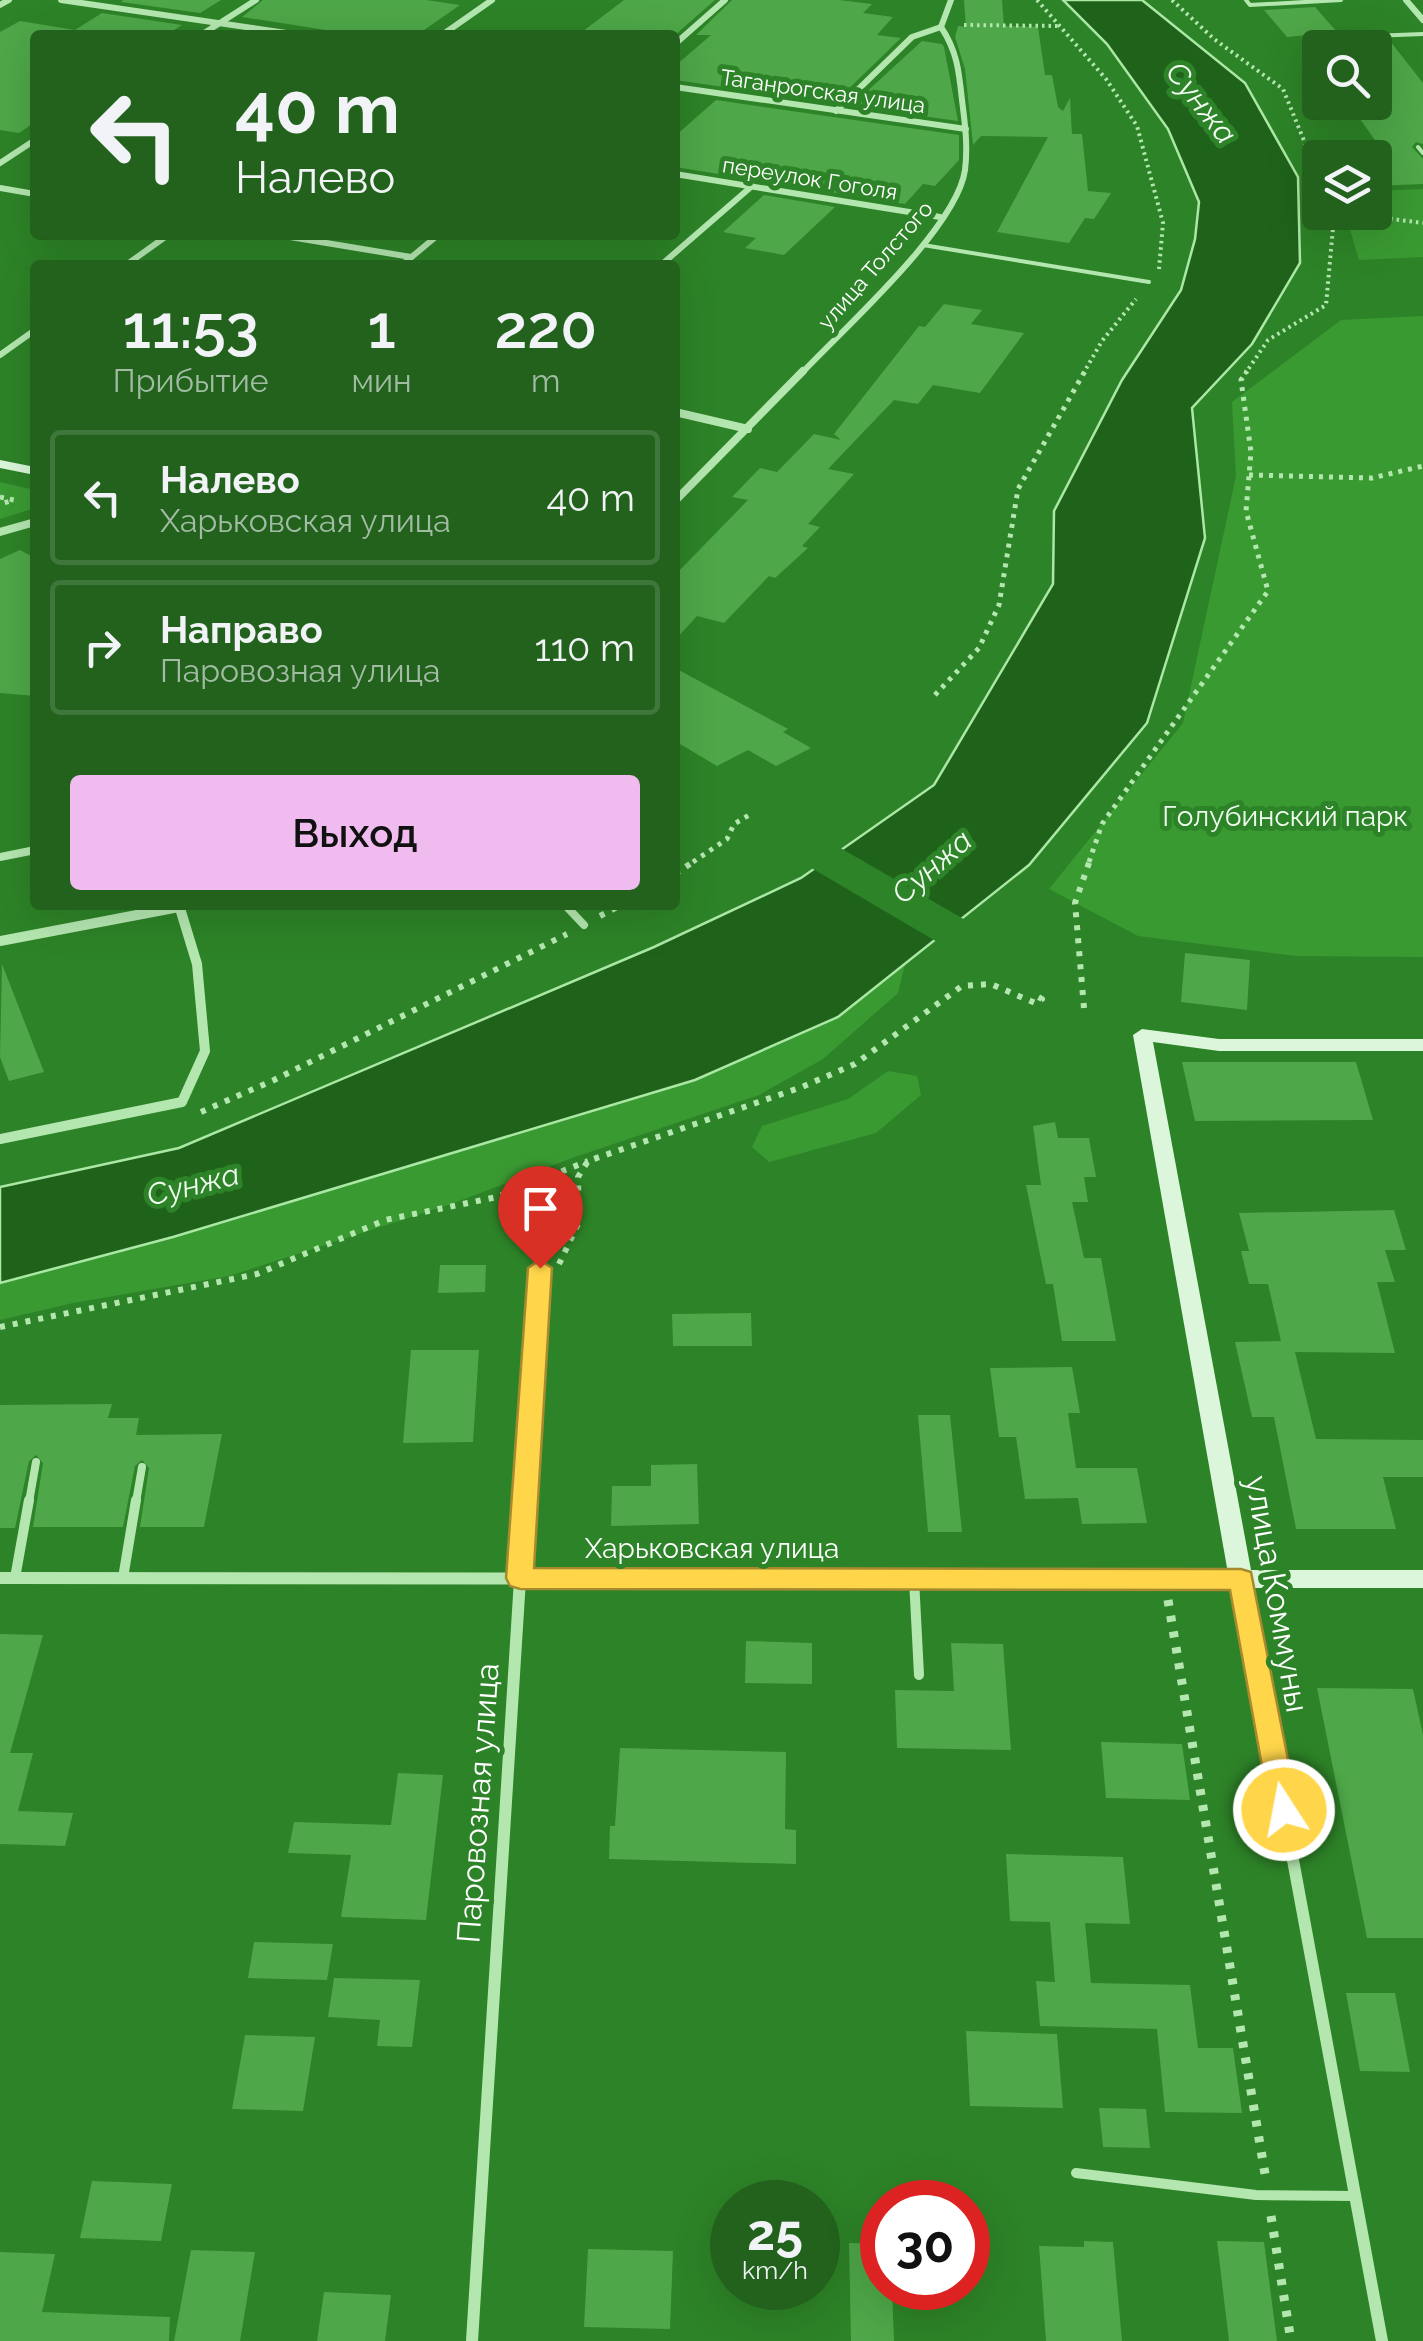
<!DOCTYPE html>
<html lang="ru">
<meta charset="utf-8">
<style>
body{margin:0;font-family:Raleway,sans-serif;background:#2a6826;color:#f1f3f6;height:100vh;display:flex;flex-direction:column;font-size:38px;white-space:nowrap}
*{box-sizing:border-box;margin:0}
p{font-size:32px;color:#a2bca4}
.icon{flex:none;width:55px;height:55px;fill:none;stroke:currentColor;stroke-width:2;stroke-linecap:round;stroke-linejoin:round}
.map{position:relative;flex:1;overflow:hidden}
.details{position:absolute;left:30px;top:260px;width:650px;height:650px;display:flex;flex-direction:column;background:#22621d;border-radius:10px;box-shadow:0 10px 40px #0002}
.details>*{flex:none}
.hud{position:absolute;left:30px;top:30px;width:650px;height:210px;border-radius:10px;box-shadow:0 10px 40px #0002;background:#22621d;color:#f1f3f6;overflow:hidden}
.controls{position:absolute;left:1302px;top:30px;display:grid;gap:20px}
.controls a{display:grid;place-items:center;width:90px;height:90px;border-radius:10px;background:#22621d;box-shadow:0 10px 40px #0002;font-size:50px}
.speed{position:absolute;left:710px;top:2180px;display:flex;gap:20px;font-size:50px;font-weight:700;text-align:center}
.speed>*{display:grid;place-content:center;width:130px;height:130px;border-radius:50%;background:#22621d;box-shadow:0 10px 40px #0002;line-height:1}
.speed small{font-size:25px;font-weight:400}
.speed .limit{border:15px solid #d22;background:#fff;color:#111}
.pin{position:absolute;display:grid;place-items:center;width:85px;height:85px;color:#fff;margin:-102px -42px;border-radius:50% 50% 50% 0;rotate:-45deg;box-shadow:0 0 10px #0007}
.pin .icon{rotate:45deg}
.me{position:absolute;width:110px;margin:-55px;rotate:349deg;stroke-linejoin:round;filter:drop-shadow(0 0 8px #0008)}
.turn{display:flex;align-items:center;gap:35px;height:210px;padding:0 40px;font-size:45px}
.turn .icon{width:130px;height:130px;stroke-width:2.5}
.turn b{display:block;font-size:70px;line-height:85px}
.eta{display:flex;justify-content:space-evenly;align-items:center;height:170px;text-align:center}
.eta b{font-size:60px;font-weight:600;line-height:70px}
.primary-button{display:flex;gap:20px;margin-top:auto;padding:20px 40px}
.primary-button a{flex:1;height:115px;border-radius:10px;background:#f0bbee;color:#111;font-size:40px;font-weight:600;line-height:115px;text-align:center}
ul{padding:0;list-style:none}
li{display:flex;align-items:center;gap:30px;height:135px;margin:0 20px 15px;padding:0 20px;border:5px solid #3f763b;border-radius:10px}
li div{flex:1}
li b{display:block;font-size:38px}
li em{font-style:normal}
.map>svg:first-child{display:block}
.green{fill:#3a9a32}
.water{fill:#1f631b;stroke:#abe7a5;stroke-width:2.5}
.pier{fill:#2d8327}
.building{fill:#4ea748}
.lines{fill:none;stroke-linecap:round;stroke-linejoin:round}
.path-far3{stroke:#b4e7b0;stroke-width:4;stroke-dasharray:2.5 4;stroke-linecap:butt}
.path-far2{stroke:#b4e7b0;stroke-width:5;stroke-dasharray:4 6;stroke-linecap:butt}
.path-far1{stroke:#b4e7b0;stroke-width:6;stroke-dasharray:5 8;stroke-linecap:butt}
.path{stroke:#b4e7b0;stroke-width:9;stroke-dasharray:6 10;stroke-linecap:butt}
.service-far2{stroke:#b4e7b0;stroke-width:4}
.service-far1{stroke:#b4e7b0;stroke-width:8}
.service{stroke:#b4e7b0;stroke-width:10}
.minor-far3{stroke:#b4e7b0;stroke-width:6}
.minor-far2{stroke:#b4e7b0;stroke-width:8}
.minor-far1{stroke:#b4e7b0;stroke-width:10}
.minor{stroke:#b4e7b0;stroke-width:12}
.secondary{fill:#dbf6da;fill-rule:evenodd}
.route{fill:#ffd54a;stroke:#a68a30;stroke-width:2.5}
.labels{text-anchor:middle;stroke-width:10;stroke-linejoin:round;paint-order:stroke}
.far-street-label{font-size:22px;fill:#fff;stroke:#2d8327}
.park-label{font-size:28px;fill:#f1fcf0;stroke:#2d8327}
.street-label{font-size:28px;fill:#fff;stroke:#2d8327}
.water-label{font-size:30px;font-style:italic;fill:#f2fcf2;stroke:#2d8327}
.near-street-label{font-size:32px;fill:#fff;stroke:#2d8327}
</style>
<div class="map">
<svg width="1423" height="2341" viewBox="0 0 1423 2341">
<rect width="100%" height="100%" fill="#2d8327"/>
<g class="green">
<polygon points="1423,189 1423,257 1359,260 1345,213 1375,212 1375,191"/>
<polygon points="1423,316 1423,957 1296,956 1138,936 1049,889 1183,723 1236,476 1232,402 1341,320"/>
<polygon points="0,482 35,490 35,508 0,519"/>
<polygon points="905,964 898,993 823,1059 759,1095 575,1157 451,1204 229,1276 73,1303 0,1320 0,1283 173,1237 695,1080 838,1017"/>
<polygon points="888,1071 917,1076 921,1095 876,1133 769,1162 752,1147 762,1126 848,1099"/>
</g>
<polygon class="water" points="1063,0 1142,0 1245,83 1298,177 1300,263 1252,344 1192,408 1205,538 1147,723 1029,865 838,1017 695,1080 173,1237 0,1283 0,1187 179,1148 654,947 801,878 934,785 1053,584 1054,511 1122,380 1181,290 1195,239 1199,202 1168,129 1107,44"/>
<polygon class="pier" points="837,846 967,921 939,943 808,866"/>
<g class="building">
<polygon points="123,0 221,0 200,13 121,2"/>
<polygon points="263,0 426,0 460,5 417,35 358,35 242,17"/>
<polygon points="624,0 715,0 675,35 578,35"/>
<polygon points="732,0 839,0 872,4 863,13 893,17 877,35 901,38 834,103 675,80 675,66 711,35 696,35"/>
<polygon points="964,0 1002,0 1004,26 1038,27 1045,75 1052,75 1058,107 1063,111 1070,98 1072,134 1082,134 1088,191 1111,193 1094,219 1085,218 1069,243 997,232 1048,137 981,136 973,145 965,69 955,37 958,26 966,27"/>
<polygon points="1315,7 1337,32 1287,37 1264,10"/>
<polygon points="102,13 182,25 166,35 35,35 35,122 19,133 0,130 0,32 20,21 75,30"/>
<polygon points="922,41 942,44 944,47 958,121 851,106"/>
<polygon points="1390,41 1423,83 1423,144 1416,142 1412,147 1423,159 1423,184 1375,186 1377,143 1348,102 1375,102 1375,42"/>
<polygon points="716,100 959,135 959,160 935,186 923,184 905,204 675,167 675,136"/>
<polygon points="764,195 835,207 784,255 745,248 756,238 723,232"/>
<polygon points="944,304 982,310 971,324 1024,333 980,393 933,385 918,404 894,400 828,469 854,474 808,524 820,527 802,546 808,548 775,578 769,576 724,623 697,616 675,640 675,575 748,500 732,497 760,468 777,472 814,434 841,440 834,434 919,326 925,327"/>
<polygon points="20,550 35,558 35,696 0,693 0,559"/>
<polygon points="675,668 788,729 783,732 811,748 776,766 748,750 717,766 675,741"/>
<polygon points="1185,953 1250,960 1247,1010 1181,1002"/>
<polygon points="2,964 44,1072 9,1081 0,1057"/>
<polygon points="1182,1062 1356,1062 1373,1120 1195,1121"/>
<polygon points="1055,1122 1058,1138 1089,1138 1096,1177 1084,1177 1088,1202 1072,1202 1084,1258 1101,1258 1116,1341 1062,1341 1053,1284 1046,1284 1026,1185 1041,1185 1033,1126"/>
<polygon points="1394,1210 1406,1250 1385,1250 1395,1282 1377,1282 1395,1353 1295,1352 1316,1439 1423,1440 1423,1477 1383,1477 1396,1529 1296,1529 1274,1417 1252,1417 1235,1342 1281,1341 1268,1284 1249,1284 1241,1251 1249,1251 1239,1213"/>
<polygon points="440,1265 486,1265 485,1292 438,1293"/>
<polygon points="751,1313 752,1346 673,1346 672,1314"/>
<polygon points="411,1350 479,1350 473,1442 403,1443"/>
<polygon points="1072,1367 1080,1413 1068,1413 1076,1468 1137,1468 1147,1523 1082,1524 1078,1498 1025,1499 1016,1437 999,1437 990,1368"/>
<polygon points="112,1404 108,1418 139,1418 136,1435 222,1434 204,1527 140,1527 149,1468 142,1460 135,1466 123,1527 33,1527 43,1463 36,1455 29,1461 15,1528 0,1528 0,1405"/>
<polygon points="918,1415 950,1415 962,1532 928,1532"/>
<polygon points="697,1464 699,1524 611,1526 612,1486 651,1486 651,1465"/>
<polygon points="0,1634 43,1635 10,1753 33,1753 18,1811 73,1813 65,1846 0,1844"/>
<polygon points="746,1641 812,1643 812,1684 745,1683"/>
<polygon points="951,1643 1003,1644 1011,1750 897,1748 895,1690 954,1691"/>
<polygon points="1317,1688 1413,1689 1423,1735 1423,1938 1367,1938"/>
<polygon points="1101,1742 1182,1744 1190,1800 1106,1798"/>
<polygon points="620,1748 786,1752 785,1829 796,1830 796,1864 609,1859 610,1826 615,1826"/>
<polygon points="398,1773 443,1775 426,1920 341,1917 351,1855 288,1853 294,1822 391,1825"/>
<polygon points="1006,1854 1123,1857 1130,1924 1085,1923 1091,1983 1190,1985 1198,2048 1233,2048 1242,2113 1165,2112 1157,2029 1040,2026 1036,1981 1055,1982 1050,1922 1010,1921"/>
<polygon points="254,1942 333,1944 327,1980 248,1978"/>
<polygon points="334,1978 420,1980 412,2047 377,2046 380,2020 328,2017"/>
<polygon points="1346,1993 1395,1993 1410,2072 1360,2071"/>
<polygon points="966,2031 1057,2034 1063,2108 970,2106"/>
<polygon points="245,2035 315,2037 303,2111 232,2109"/>
<polygon points="1099,2108 1146,2109 1150,2148 1103,2147"/>
<polygon points="92,2181 172,2184 161,2241 80,2238"/>
<polygon points="1084,2241 1113,2242 1122,2341 1046,2341 1039,2246 1084,2247"/>
<polygon points="1217,2241 1264,2242 1277,2341 1229,2341"/>
<polygon points="849,2243 882,2244 882,2288 892,2288 894,2341 851,2341"/>
<polygon points="588,2249 673,2251 670,2329 584,2327"/>
<polygon points="191,2250 255,2252 240,2341 174,2341"/>
<polygon points="0,2252 55,2254 42,2312 170,2317 169,2341 0,2341"/>
<polygon points="324,2292 391,2295 385,2341 317,2341"/>
</g>
<g class="lines">
<g class="path-far3">
<polyline points="1037,0 1106,79 1137,126 1163,223 1159,269"/>
<polyline points="1172,0 1214,39 1283,89 1320,180"/>
<polyline points="964,25 1061,26"/>
<polyline points="1083,374 1102,341 1136,299"/>
<polyline points="1245,374 1268,340 1326,305 1334,217 1369,216 1423,223"/>
</g>
<g class="path-far2">
<polyline points="1249,475 1372,478 1423,466"/>
<polyline points="0,497 14,500 0,504"/>
<polyline points="935,695 979,648 999,605 1018,489 1085,371"/>
<polyline points="693,862 727,839 734,824 751,814"/>
<polyline points="1089,862 1102,824 1268,591 1246,511 1251,452 1241,380 1247,371"/>
</g>
<g class="path-far1">
<polyline points="675,874 696,860"/>
<polyline points="600,916 621,905"/>
<polyline points="1084,1008 1075,903 1090,860"/>
<polyline points="201,1112 274,1080 567,934"/>
<polyline points="559,1264 579,1222 578,1177 588,1161 802,1087 855,1064 962,986 991,984 1035,1003 1042,999 1033,994"/>
<polyline points="0,1327 257,1274 385,1220 497,1197 588,1161"/>
</g>
<g class="path">
<polyline points="1168,1600 1265,2174"/>
<polyline points="1271,2216 1291,2341"/>
</g>
<g class="service-far2">
<polyline points="1246,0 1250,5 1341,0"/>
<polyline points="1320,38 1423,34"/>
<polyline points="1418,147 1423,153"/>
<polyline points="923,245 1149,282"/>
</g>
<g class="service-far1">
<polyline points="565,905 584,925"/>
<polyline points="29,1502 36,1462"/>
<polyline points="136,1502 142,1467"/>
</g>
<g class="service">
<polyline points="15,1578 29,1500"/>
<polyline points="123,1578 136,1500"/>
<polyline points="914,1579 919,1675"/>
<polyline points="1076,2173 1256,2195 1355,2196"/>
</g>
<g class="minor-far3">
<polyline points="61,0 300,35"/>
<polyline points="1406,0 1423,20"/>
<polyline points="0,5 9,0"/>
<polyline points="201,35 256,0"/>
<polyline points="442,35 492,0"/>
<polyline points="675,44 725,0"/>
<polyline points="675,87 966,129"/>
<polyline points="836,111 912,37 941,27"/>
<polyline points="0,163 35,140"/>
<polyline points="675,174 940,217"/>
<polyline points="0,188 35,194"/>
<polyline points="278,235 411,257"/>
<polyline points="126,265 168,235"/>
<polyline points="402,265 438,235"/>
<polyline points="661,265 752,186"/>
<polyline points="0,355 35,330"/>
<path d="M801,374C843,329 957,228 965,170C968,147 965,123 962,100C959,71 957,51 941,27L951,0"/>
</g>
<g class="minor-far2">
<polyline points="675,412 748,429"/>
<polyline points="675,501 803,371"/>
<polyline points="0,532 35,522"/>
<polyline points="0,857 35,850"/>
</g>
<g class="minor-far1">
<polyline points="0,941 179,907"/>
<polyline points="0,1139 182,1102 205,1051 197,964 179,905"/>
<polyline points="525,1502 540,1268"/>
</g>
<g class="minor">
<polyline points="0,1578 1241,1579 1382,2341"/>
<polyline points="472,2341 525,1500"/>
</g>
<g class="secondary">
<polygon points="0,460 35,467 35,475 0,468"/>
<polygon points="1142,1029 1219,1039 1423,1039 1423,1051 1219,1051 1153,1042 1251,1570 1423,1570 1423,1588 1241,1588 1233,1586 1229,1579 1133,1035"/>
</g>
</g>
<polygon class="route" points="540,1260 552,1268 534,1568 1241,1569 1251,1572 1298,1810 1294,1819 1284,1823 1274,1819 1270,1810 1230,1590 520,1589 510,1586 506,1578 528,1268"/>
<g class="labels">
<g class="far-street-label">
<text transform="translate(823 91) rotate(8)" y="8">Таганрогская улица</text>
<text transform="translate(810 178) rotate(9)" y="8">переулок Гоголя</text>
<text transform="translate(875 265) rotate(-49)" y="8">улица Толстого</text>
</g>
<g class="park-label">
<text x="1285" y="826">Голубинский парк</text>
</g>
<g class="street-label">
<text x="712" y="1558">Харьковская улица</text>
</g>
<g class="water-label">
<text transform="translate(1201 103) rotate(52)" y="10">Сунжа</text>
<text transform="translate(932 867) rotate(-41)" y="10">Сунжа</text>
<text transform="translate(193 1185) rotate(-14)" y="10">Сунжа</text>
</g>
<g class="near-street-label">
<text transform="translate(1277 1594) rotate(80)" y="11">улица Коммуны</text>
<text transform="translate(478 1803) rotate(-86)" y="11">Паровозная улица</text>
</g>
</g>
</svg>
<div class="controls">
<a><svg class="icon" aria-label="search" viewBox="0 0 24 24"><circle cx="10" cy="10" r="6"/><path d="M15 15l6 6"/></svg></a>
<a><svg class="icon" aria-label="layers" viewBox="0 0 24 24"><path d="M12 4l9 5-9 5-9-5zM3 14l9 5 9-5"/></svg></a>
</div>
<div class="speed"><div>25<small>km/h</small></div><div class="limit">30</div></div>
<div class="pin" style="left:540px;top:1268px;background:#d93025"><svg class="icon" aria-label="arrive" viewBox="0 0 24 24"><path d="M6 21V4h12l-3 4 3 4H6"/></svg></div>
<svg class="me" style="left:1284px;top:1810px" viewBox="-20 -20 40 40"><circle r="17" fill="#ffd54a" stroke="#fff" stroke-width="3"/><path d="M0-11L8 9 0 5-8 9z" fill="#fff"/></svg>
<div class="hud">
<div class="turn"><svg class="icon" aria-label="left" viewBox="0 0 24 24"><path d="M17 20v-9H6M10 6l-5 5 5 5"/></svg><div><b>40 m</b>Налево</div></div>
</div>
<section class="details">
<div class="eta">
<div><b>11:53</b><p>Прибытие</p></div>
<div><b>1</b><p>мин</p></div>
<div><b>220</b><p>m</p></div>
</div>
<ul>
<li><svg class="icon" aria-label="left" viewBox="0 0 24 24"><path d="M17 20v-9H6M10 6l-5 5 5 5"/></svg><div><b>Налево</b><p>Харьковская улица</p></div><em>40 m</em></li>
<li><svg class="icon" aria-label="right" viewBox="0 0 24 24"><path d="M7 20v-9h11M14 6l5 5-5 5"/></svg><div><b>Направо</b><p>Паровозная улица</p></div><em>110 m</em></li>
</ul>
<div class="primary-button"><a>Выход</a></div>
</section>
</div>
